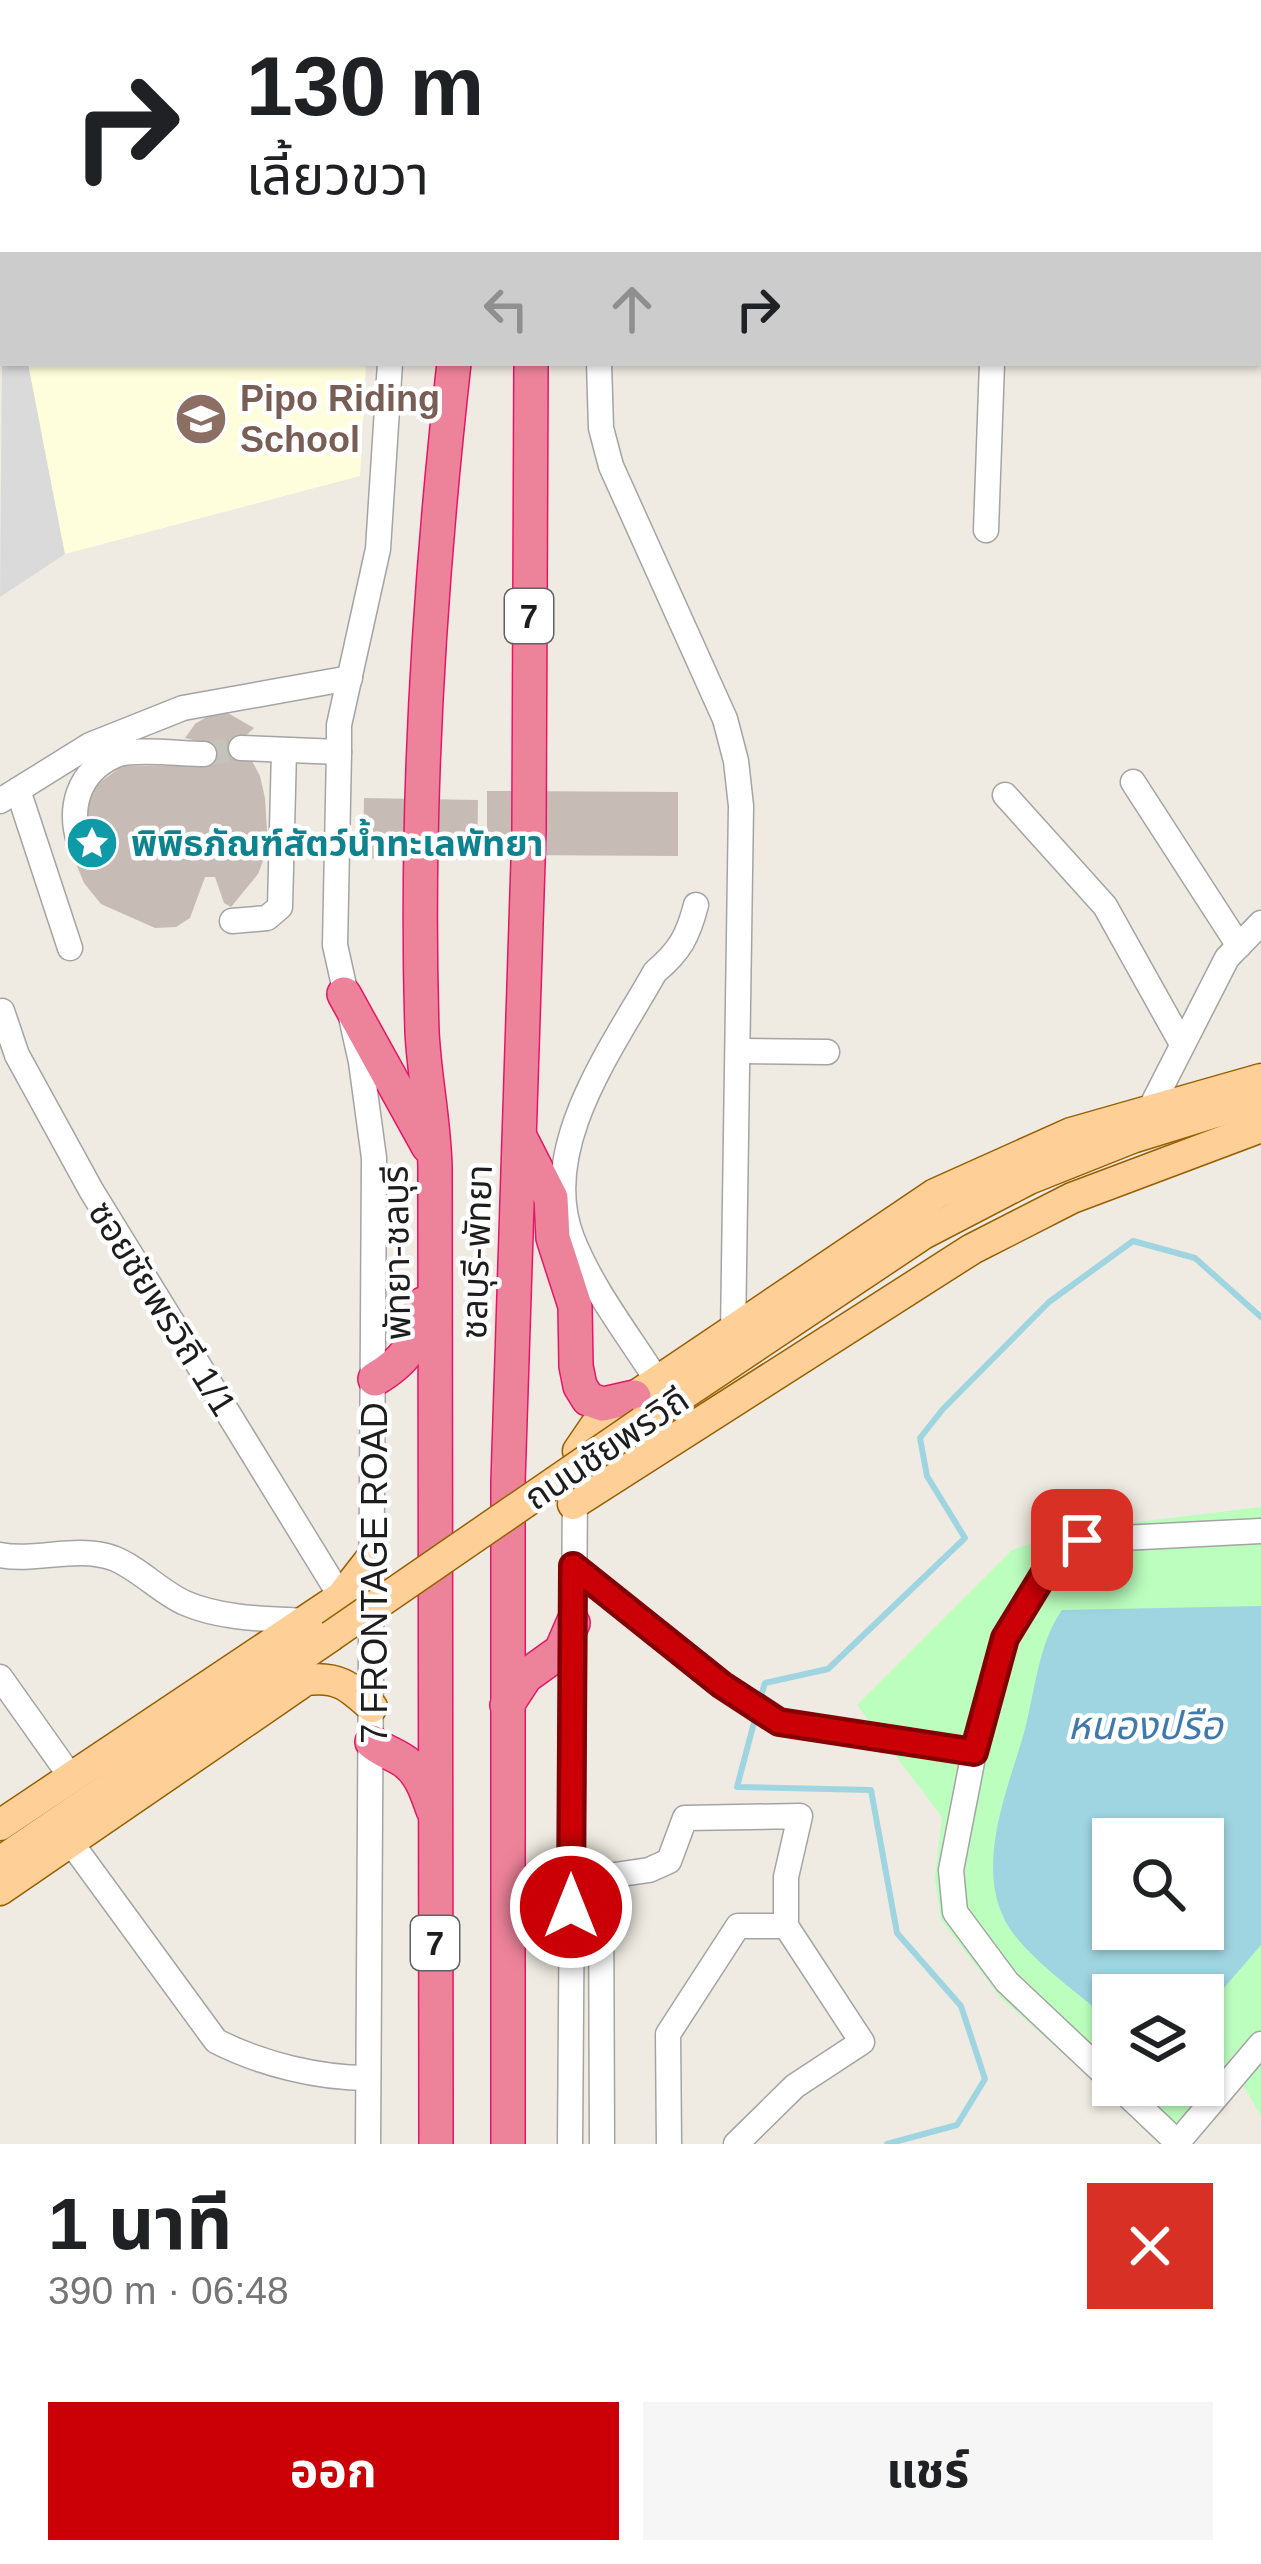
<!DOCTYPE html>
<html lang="th">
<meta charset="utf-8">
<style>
body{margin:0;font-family:Arial,"Noto Sans Thai",sans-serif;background:#f6f6f6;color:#202124;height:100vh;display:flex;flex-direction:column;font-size:45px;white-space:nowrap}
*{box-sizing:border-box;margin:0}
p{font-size:39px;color:#757577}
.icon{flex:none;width:66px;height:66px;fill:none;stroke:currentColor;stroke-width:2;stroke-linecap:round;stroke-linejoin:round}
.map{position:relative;height:2144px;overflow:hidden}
.sheet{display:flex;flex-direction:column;background:#fff;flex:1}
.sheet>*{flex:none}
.banner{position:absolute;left:0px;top:0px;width:1263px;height:366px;box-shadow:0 3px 9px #0004;background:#fff;color:#202124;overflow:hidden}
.controls{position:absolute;left:1092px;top:1818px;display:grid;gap:24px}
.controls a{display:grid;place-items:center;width:132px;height:132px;border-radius:0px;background:#fff;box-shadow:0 3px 9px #0004;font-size:60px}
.pin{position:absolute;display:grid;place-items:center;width:102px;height:102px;color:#fff;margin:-51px;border-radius:24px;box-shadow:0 6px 18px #0006}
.me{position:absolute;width:132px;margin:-66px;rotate:0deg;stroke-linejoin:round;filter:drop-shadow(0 0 9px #0008)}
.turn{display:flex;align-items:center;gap:42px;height:252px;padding:0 48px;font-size:54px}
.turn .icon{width:156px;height:156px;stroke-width:2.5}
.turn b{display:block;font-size:84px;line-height:102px}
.lanes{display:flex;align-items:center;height:114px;padding:0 48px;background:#0003;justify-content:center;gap:60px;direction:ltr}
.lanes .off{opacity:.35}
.round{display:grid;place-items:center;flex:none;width:126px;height:126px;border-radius:0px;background:#f6f6f6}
.headline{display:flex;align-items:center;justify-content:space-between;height:204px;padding:0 48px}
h1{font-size:72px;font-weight:700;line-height:90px}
.button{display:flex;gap:24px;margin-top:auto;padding:24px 48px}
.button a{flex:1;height:138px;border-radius:0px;background:#cb0007;color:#fff;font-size:48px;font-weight:700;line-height:138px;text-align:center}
.button a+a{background:#f6f6f6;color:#202124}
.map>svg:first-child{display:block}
.residential{fill:#dbdada}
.education{fill:#fffedc}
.park{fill:#bbfebe;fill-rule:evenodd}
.water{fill:#9fd4e1;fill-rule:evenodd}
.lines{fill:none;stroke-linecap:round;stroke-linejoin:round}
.stream{stroke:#9fd4e1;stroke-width:6}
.building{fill:#c7bcb5}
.minor-tunnel{stroke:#c5c2bb;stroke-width:24;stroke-dasharray:24 12;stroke-linecap:butt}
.minor-casing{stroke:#a4a4a4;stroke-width:27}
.major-casing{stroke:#975f00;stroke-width:33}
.highway-casing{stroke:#e71665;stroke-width:36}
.minor{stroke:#fff;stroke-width:24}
.major{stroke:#ffcf98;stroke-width:30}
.highway{stroke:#ed839b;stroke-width:33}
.major-bridge-casing{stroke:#975f00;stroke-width:33;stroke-linecap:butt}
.major-bridge{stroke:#ffcf98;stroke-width:30}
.route-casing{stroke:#840005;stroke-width:30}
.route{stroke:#cb0007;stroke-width:21}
.labels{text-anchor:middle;stroke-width:9;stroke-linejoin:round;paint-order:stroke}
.shield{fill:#fff;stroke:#616161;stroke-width:3}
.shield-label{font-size:33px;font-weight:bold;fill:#1d1d1d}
.education-label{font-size:36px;font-weight:bold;fill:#785e54;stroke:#fff;text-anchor:start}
.culture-label{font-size:36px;font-weight:bold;fill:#0d838f;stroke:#fff;text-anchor:start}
.street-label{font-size:36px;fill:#1d1d1d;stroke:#fff}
.water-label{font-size:39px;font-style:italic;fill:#407aac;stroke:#fff}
</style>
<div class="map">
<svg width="1261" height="2144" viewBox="0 0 1261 2144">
<rect width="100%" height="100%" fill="#efebe2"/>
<polygon class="residential" points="3,250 3,363 28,363 65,554 0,597"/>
<polygon class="education" points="28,363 366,363 360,476 65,554"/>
<path class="park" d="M1261,1507V2116L1243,2085L1181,2144H1165L1001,1998L941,1920L935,1878L942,1817L857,1705L1012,1550L1070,1530ZM1113,1839H1203V1929H1113ZM1113,1995H1203V2085H1113Z"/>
<path class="water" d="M1261,1606V1945L1203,2012V1995H1113V2023C1083,1997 1040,1967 1016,1937C969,1879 1006,1795 1024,1733C1035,1692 1038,1644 1062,1610ZM1113,1839H1203V1929H1113Z"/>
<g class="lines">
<g class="stream">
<polyline points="759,1702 765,1683 828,1669 965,1538 927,1476 920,1438 943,1409 1049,1302 1133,1241 1195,1258 1261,1317"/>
<polyline points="756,1715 737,1787 871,1790 897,1933 961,2006 985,2079 957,2125 887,2144"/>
</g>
</g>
<g class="building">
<polygon points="226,712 254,728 241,740 260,776 265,798 268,848 258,874 231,907 224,903 215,877 205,877 190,918 176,927 155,928 101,904 84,883 70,849 91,789 122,766 201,765 205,743 185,738 195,724 213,713"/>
<polygon points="487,791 678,792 678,856 487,855"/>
<polygon points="364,798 478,800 477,860 363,858"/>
</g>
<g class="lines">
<polyline class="minor-tunnel" points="204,754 241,748"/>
<g class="minor-casing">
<g id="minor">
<polyline points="742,0 743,3"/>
<polyline points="1151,0 1155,3"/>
<polyline points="418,3 418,0"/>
<polyline points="627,3 627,0"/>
<polyline points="967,3 967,0"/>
<polyline points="1260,25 1261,25"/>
<polyline points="0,150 3,149"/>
<polyline points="599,363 601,428 611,466 725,719 736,761 741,806 733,1333"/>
<polyline points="986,530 992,363"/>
<polyline points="241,748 339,752"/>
<polyline points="1133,782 1239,946"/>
<polyline points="18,790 70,948"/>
<polyline points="1005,795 1105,906 1182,1044"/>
<polyline points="0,801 90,745 183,708 350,678"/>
<path d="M80,845C68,809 77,772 116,755C134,748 182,754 204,754"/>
<polyline points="232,921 267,918 280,907 284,751"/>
<polyline points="2,1011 17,1055 91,1190 341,1597"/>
<polyline points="738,1051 827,1052"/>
<polyline points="1150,1109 1227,958 1261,923"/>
<path d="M658,1382C629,1336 592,1289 572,1238C537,1148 613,1047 655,972C680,951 688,936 696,905"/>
<path d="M0,1555C37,1562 76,1545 113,1558C139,1568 160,1592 185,1603C222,1619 267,1619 307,1621"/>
<polyline points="573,1566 722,1685 779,1722 974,1752"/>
<polyline points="0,1677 71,1777"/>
<path d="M72,1844L216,2041C261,2064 318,2078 368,2078"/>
<polyline points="1113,2082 1007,1982 955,1912 951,1870 974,1752 1005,1638 1057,1553 1082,1540 1261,1531"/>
<polyline points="1117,2085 1179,2144"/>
<polyline points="1178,2142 1261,2044"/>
<polyline points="368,2144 374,1158 361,1062 335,945 339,752 339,725 378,549 390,363"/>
<polyline points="570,2144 575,1490"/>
<polyline points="602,2144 601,1877 649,1870 669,1861 685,1818 800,1816 786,1877 786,1926 862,2042 795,2086 736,2144"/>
<polyline points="669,2144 668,2034 738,1926 786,1926"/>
</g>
</g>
<g class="major-casing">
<g id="major">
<polyline points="642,1422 923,1234 1029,1179 1132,1138 1261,1098"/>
<polyline points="578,1451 595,1426 634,1397 935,1194 1071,1133 1261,1079"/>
<polyline points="573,1504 972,1249 1072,1198 1261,1127"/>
<polyline points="0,1825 341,1597 373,1556"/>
<polyline points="0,1862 331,1636"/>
<path d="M0,1890L306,1680C338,1676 349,1686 372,1707"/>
</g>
</g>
<g class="highway-casing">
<g id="highway">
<polyline points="485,3 485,0"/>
<polyline points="554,3 555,0"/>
<polyline points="344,994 428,1146"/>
<polyline points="520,1137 551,1198 553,1238 575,1306 576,1366 580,1386 588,1399 603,1404 634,1397"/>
<path d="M375,1379C412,1357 413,1344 423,1304"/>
<polyline points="507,1705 526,1676 561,1651 573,1623"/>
<path d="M372,1742C383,1752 398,1755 408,1764C422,1776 427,1794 433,1810"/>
<path d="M436,2144C433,1818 437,1492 435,1167C434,1121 424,1076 422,1031C415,808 429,585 454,363"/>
<polyline points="508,2144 508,1482 529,831 531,363"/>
</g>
</g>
<use href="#minor" class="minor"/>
<use href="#major" class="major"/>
<use href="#highway" class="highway"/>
<g class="major-bridge-casing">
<polyline id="major-bridge" points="331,1636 642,1422"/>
</g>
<use href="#major-bridge" class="major-bridge"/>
</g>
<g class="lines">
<g class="route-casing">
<polyline id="route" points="571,1907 573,1566 722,1685 779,1722 974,1752 1005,1638 1057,1553 1082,1540"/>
</g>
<use href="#route" class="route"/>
</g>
<defs>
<g id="school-disc" transform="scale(2.7)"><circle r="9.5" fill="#8d6e63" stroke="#fff"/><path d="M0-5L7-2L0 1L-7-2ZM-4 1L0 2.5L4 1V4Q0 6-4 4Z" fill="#fff"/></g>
<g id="sight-disc" transform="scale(2.7)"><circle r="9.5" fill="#0f9aa8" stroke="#fff"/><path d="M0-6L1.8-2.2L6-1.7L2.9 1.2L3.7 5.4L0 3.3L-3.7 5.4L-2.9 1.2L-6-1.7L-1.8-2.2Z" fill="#fff"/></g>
</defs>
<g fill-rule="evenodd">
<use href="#school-disc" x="201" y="419"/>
<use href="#sight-disc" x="92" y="843"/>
</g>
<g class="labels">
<g class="shield">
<rect x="505" y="589" width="48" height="54" rx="9"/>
<rect x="411" y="1916" width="48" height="54" rx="9"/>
</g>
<g class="shield-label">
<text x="529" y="628">7</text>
<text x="435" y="1955">7</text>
</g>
<g class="education-label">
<text x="240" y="411">Pipo Riding<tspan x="240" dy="41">School</tspan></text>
</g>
<g class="culture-label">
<text x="131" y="856">พิพิธภัณฑ์สัตว์น้ำทะเลพัทยา</text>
</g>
<g class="street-label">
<text transform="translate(476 1252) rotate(-88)" y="13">ชลบุรี-พัทยา</text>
<text transform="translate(396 1253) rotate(-91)" y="13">พัทยา-ชลบุรี</text>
<text transform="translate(163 1308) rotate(58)" y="13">ซอยชัยพรวิถี 1/1</text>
<text transform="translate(606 1448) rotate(-34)" y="13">ถนนชัยพรวิถี</text>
<text transform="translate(374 1573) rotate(-90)" y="13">7 FRONTAGE ROAD</text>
</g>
<g class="water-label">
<text x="1145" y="1739">หนองปรือ</text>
</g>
</g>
</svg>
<div class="controls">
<a><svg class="icon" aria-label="search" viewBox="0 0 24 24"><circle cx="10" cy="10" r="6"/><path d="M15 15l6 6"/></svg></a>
<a><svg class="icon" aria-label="layers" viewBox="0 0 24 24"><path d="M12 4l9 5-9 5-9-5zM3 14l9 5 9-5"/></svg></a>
</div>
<div class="pin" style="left:1082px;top:1540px;background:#d93025"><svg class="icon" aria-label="arrive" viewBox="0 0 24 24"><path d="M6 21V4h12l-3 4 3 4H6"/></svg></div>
<svg class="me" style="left:571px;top:1907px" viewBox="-20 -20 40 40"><circle r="17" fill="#cb0007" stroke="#fff" stroke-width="3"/><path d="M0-11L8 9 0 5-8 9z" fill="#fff"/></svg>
<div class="banner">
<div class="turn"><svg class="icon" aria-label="right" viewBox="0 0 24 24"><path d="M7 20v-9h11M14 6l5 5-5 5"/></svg><div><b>130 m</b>เลี้ยวขวา</div></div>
<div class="lanes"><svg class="icon off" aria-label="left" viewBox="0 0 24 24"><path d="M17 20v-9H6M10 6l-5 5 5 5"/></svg><svg class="icon off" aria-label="ahead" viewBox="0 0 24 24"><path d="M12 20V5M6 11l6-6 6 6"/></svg><svg class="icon" aria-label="right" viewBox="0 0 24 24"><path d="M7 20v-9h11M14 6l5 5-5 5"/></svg></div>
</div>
</div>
<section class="sheet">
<div class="headline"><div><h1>1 นาที</h1><p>390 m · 06:48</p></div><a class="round" style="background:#d93025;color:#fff"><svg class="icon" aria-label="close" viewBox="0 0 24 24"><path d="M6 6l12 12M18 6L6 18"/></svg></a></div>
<div class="button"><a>ออก</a><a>แชร์</a></div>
</section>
